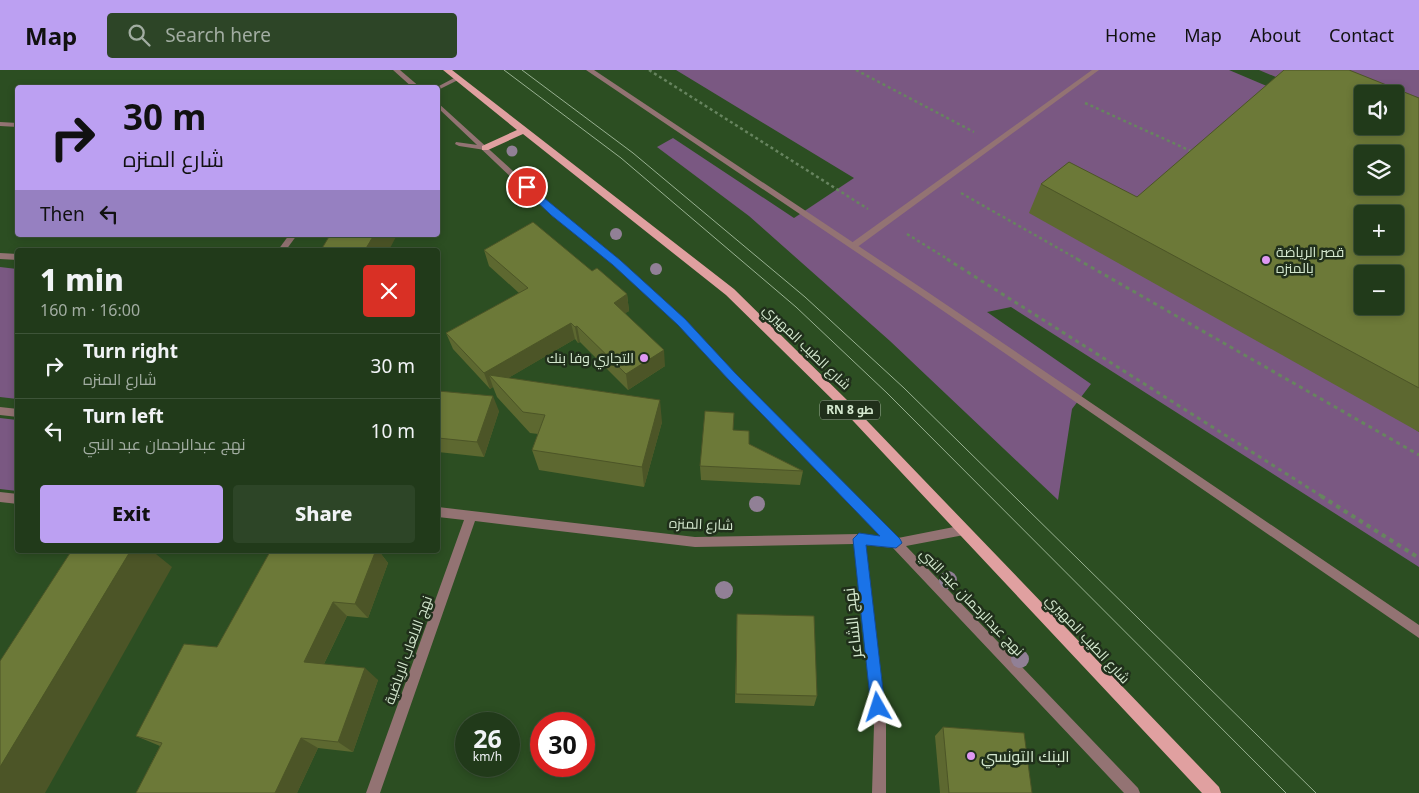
<!DOCTYPE html>
<meta charset="utf-8">
<style>
body{margin:0;font-family:"Noto Sans",Cairo,sans-serif;background:#2d4527;color:#f1f3f6;height:100vh;display:flex;flex-direction:column;font-size:19px;white-space:nowrap}
*{box-sizing:border-box;margin:0}
p{font-size:16px;color:#a2ada2}
.icon{flex:none;width:28px;height:28px;fill:none;stroke:currentColor;stroke-width:2;stroke-linecap:round;stroke-linejoin:round}
.map{position:relative;flex:1;overflow:hidden}
.sheet{position:absolute;left:15px;top:178px;width:425px;height:305px;display:flex;flex-direction:column;background:#213a1a;border-radius:5px;box-shadow:0 2px 8px #0003,0 0 0 1px #3e5439}
.sheet>*{flex:none}
.guide{position:absolute;left:15px;top:15px;width:425px;height:152px;border-radius:5px;box-shadow:0 2px 8px #0003,0 0 0 1px #3e5439;background:#bca0f2;color:#111;overflow:hidden}
.fabs{position:absolute;left:1354px;top:15px;display:grid;gap:10px}
.fabs a{display:grid;place-items:center;width:50px;height:50px;border-radius:5px;background:#213a1a;box-shadow:0 2px 8px #0003,0 0 0 1px #3e5439;font-size:25px}
.speed{position:absolute;left:455px;top:642px;display:flex;gap:10px;font-size:25px;font-weight:700;text-align:center}
.speed>*{display:grid;place-content:center;width:65px;height:65px;border-radius:50%;background:#213a1a;box-shadow:0 2px 8px #0003,0 0 0 1px #3e5439;line-height:1}
.speed small{font-size:12px;font-weight:400}
.speed .limit{border:8px solid #d22;background:#fff;color:#111}
.pin{position:absolute;display:grid;place-items:center;width:42px;height:42px;color:#fff;margin:-21px;border:2px solid #fff;border-radius:50%;box-shadow:0 1px 5px #0007}
.me{position:absolute;width:55px;margin:-28px;rotate:354deg;stroke-linejoin:round;filter:drop-shadow(0 0 4px #0008)}
.turn{display:flex;align-items:center;gap:18px;height:105px;padding:0 25px;font-size:22px}
.turn .icon{width:65px;height:65px;stroke-width:2.5}
.turn b{display:block;font-size:35px;line-height:42px}
.then{display:flex;align-items:center;height:48px;padding:0 25px;background:#0003;gap:10px;font-size:19px}
.round{display:grid;place-items:center;flex:none;width:52px;height:52px;border-radius:5px;background:#2d4527}
.summary{display:flex;align-items:center;justify-content:space-between;height:85px;padding:0 25px}
h1{font-size:30px;font-weight:800;line-height:38px}
.primary-button{display:flex;gap:10px;margin-top:auto;padding:10px 25px}
.primary-button a{flex:1;height:58px;border-radius:5px;background:#bca0f2;color:#111;font-size:20px;font-weight:800;line-height:58px;text-align:center}
.primary-button a+a{background:#2d4527;color:#f1f3f6}
ul{padding:0;list-style:none}
li{display:flex;align-items:center;gap:15px;height:65px;padding:0 25px;border-top:1px solid #3e5439}
li div{flex:1}
li b{display:block;font-size:19px}
li em{font-style:normal}
header{display:flex;align-items:center;gap:30px;box-sizing:border-box;height:70px;padding:0 25px;background:#bca0f2;color:#111}
header strong{font-size:24px}
nav{display:flex;gap:28px;margin-inline-start:auto;font-size:18px}
.search{width:350px;height:45px;background:#2d4527;display:flex;align-items:center;gap:12px;box-sizing:border-box;padding:0 18px;border-radius:5px;color:#a2ada2;font-size:19px}
.map>svg:first-child{display:block}
.green{fill:#7a5882}
.lines{fill:none;stroke-linecap:round;stroke-linejoin:round}
.path-far2{stroke:#67845f;stroke-width:2.5;stroke-dasharray:3 3;stroke-linecap:butt}
.path-far1{stroke:#67845f;stroke-width:3;stroke-dasharray:4 4;stroke-linecap:butt}
.path{stroke:#67845f;stroke-width:4;stroke-dasharray:4.5 4.5;stroke-linecap:butt}
.service{fill:#937373;fill-rule:evenodd}
.minor{fill:#937373;fill-rule:evenodd}
.tertiary{fill:#937373;fill-rule:evenodd}
.primary{fill:#e0a0a0;fill-rule:evenodd}
.tram{stroke:#98b191;stroke-width:1}
.tree{fill:#918096}
.wall{fill:#5d6830}
.shaded-wall{fill:#4c5527}
.building{fill:#6c7938;stroke:#4c5527;fill-rule:evenodd}
.route{fill:#1a73e8;stroke:#114b97}
.poi-dot{fill:#df98f2;stroke:#202f1b;stroke-width:2}
.labels{text-anchor:middle;stroke-width:5;stroke-linejoin:round;paint-order:stroke}
.shield{fill:#202f1b;stroke:#9eb099;stroke-width:1}
.shield-label{font-size:12px;font-weight:bold;fill:#d4e8cf}
.poi-label{font-size:14px;fill:#d4e8cf;stroke:#202f1b;text-anchor:start}
.street-label{font-size:14px;fill:#d4e8cf;stroke:#202f1b}
.near-street-label{font-size:16px;fill:#d4e8cf;stroke:#202f1b}
.near-poi-label{font-size:16px;fill:#d4e8cf;stroke:#202f1b;text-anchor:start}
</style>
<header>
<strong>Map</strong>
<div class="search"><svg class="icon" aria-label="search" viewBox="0 0 24 24"><circle cx="10" cy="10" r="6"/><path d="M15 15l6 6"/></svg>Search here</div>
<nav><a>Home</a><a>Map</a><a>About</a><a>Contact</a></nav>
</header>
<div class="map">
<svg width="1419" height="723" viewBox="0 0 1419 723">
<rect width="100%" height="100%" fill="#2c4e22"/>
<g class="green">
<polygon points="676,0 1229,0 1276,20 1121,156 1419,362 1419,497 1011,237 987,242 1091,314 1072,339 1058,430 890,271 749,146 657,77 673,68 794,148 854,108"/>
<polygon points="1259,0 1419,0 1419,66 1395,56 1395,24 1362,24 1362,43"/>
<polygon points="0,197 17,199 17,329 0,327"/>
<polygon points="0,348 17,350 17,421 0,419"/>
</g>
<g class="lines">
<g class="path-far2">
<polyline points="649,0 868,139"/>
<polyline points="856,0 974,62"/>
<polyline points="1085,33 1193,82"/>
<polyline points="961,123 1079,190"/>
<polyline points="907,164 949,190"/>
</g>
<g class="path-far1">
<polyline points="947,189 1323,427"/>
<polyline points="1077,189 1419,385"/>
</g>
<polyline class="path" points="1321,426 1419,488"/>
<g class="service">
<polygon points="1092,0 1099,0 856,178 850,178 850,174"/>
<polygon points="456,72 485,76 489,78 485,80 459,76 455,74"/>
</g>
<g class="minor">
<polygon points="393,0 400,0 421,18 413,18"/>
<polygon points="586,0 594,0 926,221 1419,555 1419,568 920,225"/>
<polygon points="438,33 557,141 620,190 684,250 735,304 898,468 964,455 968,457 969,460 968,463 964,465 906,476 1138,718 1140,723 1124,723 893,478 865,475 886,655 886,723 872,723 874,655 854,474 695,477 475,451 380,723 366,723 464,450 438,447 438,437 695,467 859,464 882,467 729,310 678,254 614,194 551,145 438,38"/>
<polygon points="0,52 18,53 18,57 0,56"/>
<polygon points="0,183 18,184 18,190 0,189"/>
<polygon points="0,337 18,339 18,347 0,345"/>
<polygon points="0,422 18,424 18,434 0,432"/>
</g>
<g class="tertiary">
<polygon points="458,6 461,8 460,9 438,20 438,18 435,18"/>
<polygon points="289,165 297,165 286,180 278,180"/>
</g>
<polygon class="primary" points="443,0 452,0 734,219 848,331 1219,717 1221,723 1202,723 840,337 726,225 523,64 488,80 482,80 482,76 517,60"/>
<g class="tram">
<polyline points="504,0 621,88 796,237 887,323 1286,723"/>
<polyline points="522,0 633,83 805,227 904,318 1316,723"/>
</g>
</g>
<g class="tree">
<circle cx="512" cy="81" r="5.5"/>
<circle cx="616" cy="164" r="6"/>
<circle cx="656" cy="199" r="6"/>
<circle cx="757" cy="434" r="8"/>
<circle cx="948" cy="510" r="9"/>
<circle cx="724" cy="520" r="9"/>
<circle cx="1020" cy="589" r="9"/>
</g>
<g class="wall">
<polygon points="1419,28 1419,362 1029,143 1041,114 1137,127"/>
<polygon points="484,180 592,201 627,224 629,241 625,243 665,296 628,320 580,272 578,273 575,269 508,308 662,352 644,417 539,400 532,380 538,364 530,363 497,327 493,317 490,319 453,279 446,263 519,223 489,196"/>
<polygon points="438,321 499,341 484,387 438,382"/>
<polygon points="733,360 749,374 803,401 800,415 701,410 700,396"/>
<polygon points="271,480 378,480 388,493 368,548 347,546 324,594 378,610 353,682 318,678 297,723 136,723 160,676 136,666 217,577"/>
<polygon points="737,544 817,626 814,636 735,633"/>
<polygon points="943,657 1032,723 940,723 935,666"/>
</g>
<g class="shaded-wall">
<polygon points="374,165 397,165 389,180 365,180"/>
<polygon points="627,224 629,241 616,249 614,233"/>
<polygon points="571,253 575,269 498,314 489,305 493,317 490,319 484,303"/>
<polygon points="577,256 580,272 578,273 575,257"/>
<polygon points="664,280 665,296 628,320 626,304"/>
<polygon points="493,326 499,341 484,387 477,372"/>
<polygon points="660,330 662,352 644,417 642,397"/>
<polygon points="131,480 151,480 172,497 45,723 0,723 0,697"/>
<polygon points="376,480 378,480 388,493 368,548 355,534"/>
<polygon points="333,532 347,546 319,604 304,592"/>
<polygon points="365,598 378,610 353,682 338,672"/>
<polygon points="301,668 318,678 297,723 275,723"/>
</g>
<g class="building">
<path d="M1284,0H1349L1419,28V318L1041,114L1069,92L1137,127ZM1362,24H1395V56H1362ZM1362,84H1395V116H1362ZM1362,144H1395V176H1362ZM1362,204H1395V236H1362Z"/>
<polygon points="533,152 592,201 597,198 627,224 614,233 664,280 626,304 577,256 575,257 571,253 484,303 446,263 528,218 484,180"/>
<polygon points="330,165 374,165 365,180 321,180"/>
<polygon points="489,305 660,330 642,397 532,380 545,345 523,342"/>
<polygon points="438,321 493,326 477,372 438,368"/>
<polygon points="705,341 734,343 733,360 749,361 749,374 803,401 700,396"/>
<polygon points="72,480 131,480 0,697 0,591"/>
<polygon points="271,480 376,480 355,534 333,532 304,592 365,598 338,672 301,668 275,723 136,723 162,673 136,666 184,574 217,577"/>
<polygon points="737,544 814,546 817,626 736,624"/>
<polygon points="943,657 1024,663 1032,723 949,723"/>
</g>
<polygon class="route" points="527,114 620,190 685,249 736,304 900,469 902,473 896,478 866,475 885,637 883,642 878,644 873,642 871,637 853,469 859,463 880,466 729,310 678,255 613,195 551,145 524,119 524,115"/>
<g class="poi-dot">
<circle cx="1266" cy="190" r="5"/>
<circle cx="644" cy="288" r="5"/>
<circle cx="971" cy="686" r="5"/>
</g>
<g class="labels">
<rect class="shield" x="820" y="330.5" width="60" height="19" rx="4"/>
<g class="shield-label">
<text x="850" y="344">RN 8 طو</text>
</g>
<g class="poi-label">
<text x="1276" y="187">قصر الرياضة<tspan x="1276" dy="16">بالمنزه</tspan></text>
<text x="634" y="293" text-anchor="end">التجاري وفا بنك</text>
</g>
<g class="street-label">
<text transform="translate(807 277) rotate(44)" y="5">شارع الطيب المهيري</text>
<text transform="translate(701 454) rotate(2)" y="5">شارع المنزه</text>
<text transform="translate(972 532) rotate(46)" y="5">نهج عبدالرحمان عبد النبي</text>
<text transform="translate(1088 569) rotate(47)" y="5">شارع الطيب المهيري</text>
<text transform="translate(408 580) rotate(-70)" y="5">نهج الالعاب الرياضية</text>
</g>
<g class="near-street-label">
<text transform="translate(852 553) rotate(-96)" y="6">نهج الشاعر</text>
</g>
<g class="near-poi-label">
<text x="981" y="692">البنك التونسي</text>
</g>
</g>
</svg>
<div class="fabs">
<a><svg class="icon" aria-label="sound" viewBox="0 0 24 24"><path d="M4 9h4l5-4v14l-5-4H4zM17 9q2 3 0 6"/></svg></a>
<a><svg class="icon" aria-label="layers" viewBox="0 0 24 24"><path d="M12 4l9 5-9 5-9-5zM3 14l9 5 9-5"/></svg></a>
<a>+</a>
<a>−</a>
</div>
<div class="speed"><div>26<small>km/h</small></div><div class="limit">30</div></div>
<div class="pin" style="left:527px;top:117px;background:#d93025"><svg class="icon" aria-label="arrive" viewBox="0 0 24 24"><path d="M6 21V4h12l-3 4 3 4H6"/></svg></div>
<svg class="me" style="left:878px;top:637px" viewBox="-20 -20 40 40"><path d="M0-17L14 15 0 8-14 15z" fill="#1a73e8" stroke="#fff" stroke-width="4"/></svg>
<div class="guide">
<div class="turn"><svg class="icon" aria-label="right" viewBox="0 0 24 24"><path d="M7 20v-9h11M14 6l5 5-5 5"/></svg><div><b>30 m</b>شارع المنزه</div></div>
<div class="then">Then<svg class="icon" aria-label="left" viewBox="0 0 24 24"><path d="M17 20v-9H6M10 6l-5 5 5 5"/></svg></div>
</div>
<section class="sheet">
<div class="summary"><div><h1>1 min</h1><p>160 m · 16:00</p></div><a class="round" style="background:#d93025;color:#fff"><svg class="icon" aria-label="close" viewBox="0 0 24 24"><path d="M6 6l12 12M18 6L6 18"/></svg></a></div>
<ul>
<li><svg class="icon" aria-label="right" viewBox="0 0 24 24"><path d="M7 20v-9h11M14 6l5 5-5 5"/></svg><div><b>Turn right</b><p>شارع المنزه</p></div><em>30 m</em></li>
<li><svg class="icon" aria-label="left" viewBox="0 0 24 24"><path d="M17 20v-9H6M10 6l-5 5 5 5"/></svg><div><b>Turn left</b><p>نهج عبدالرحمان عبد النبي</p></div><em>10 m</em></li>
</ul>
<div class="primary-button"><a>Exit</a><a>Share</a></div>
</section>
</div>
